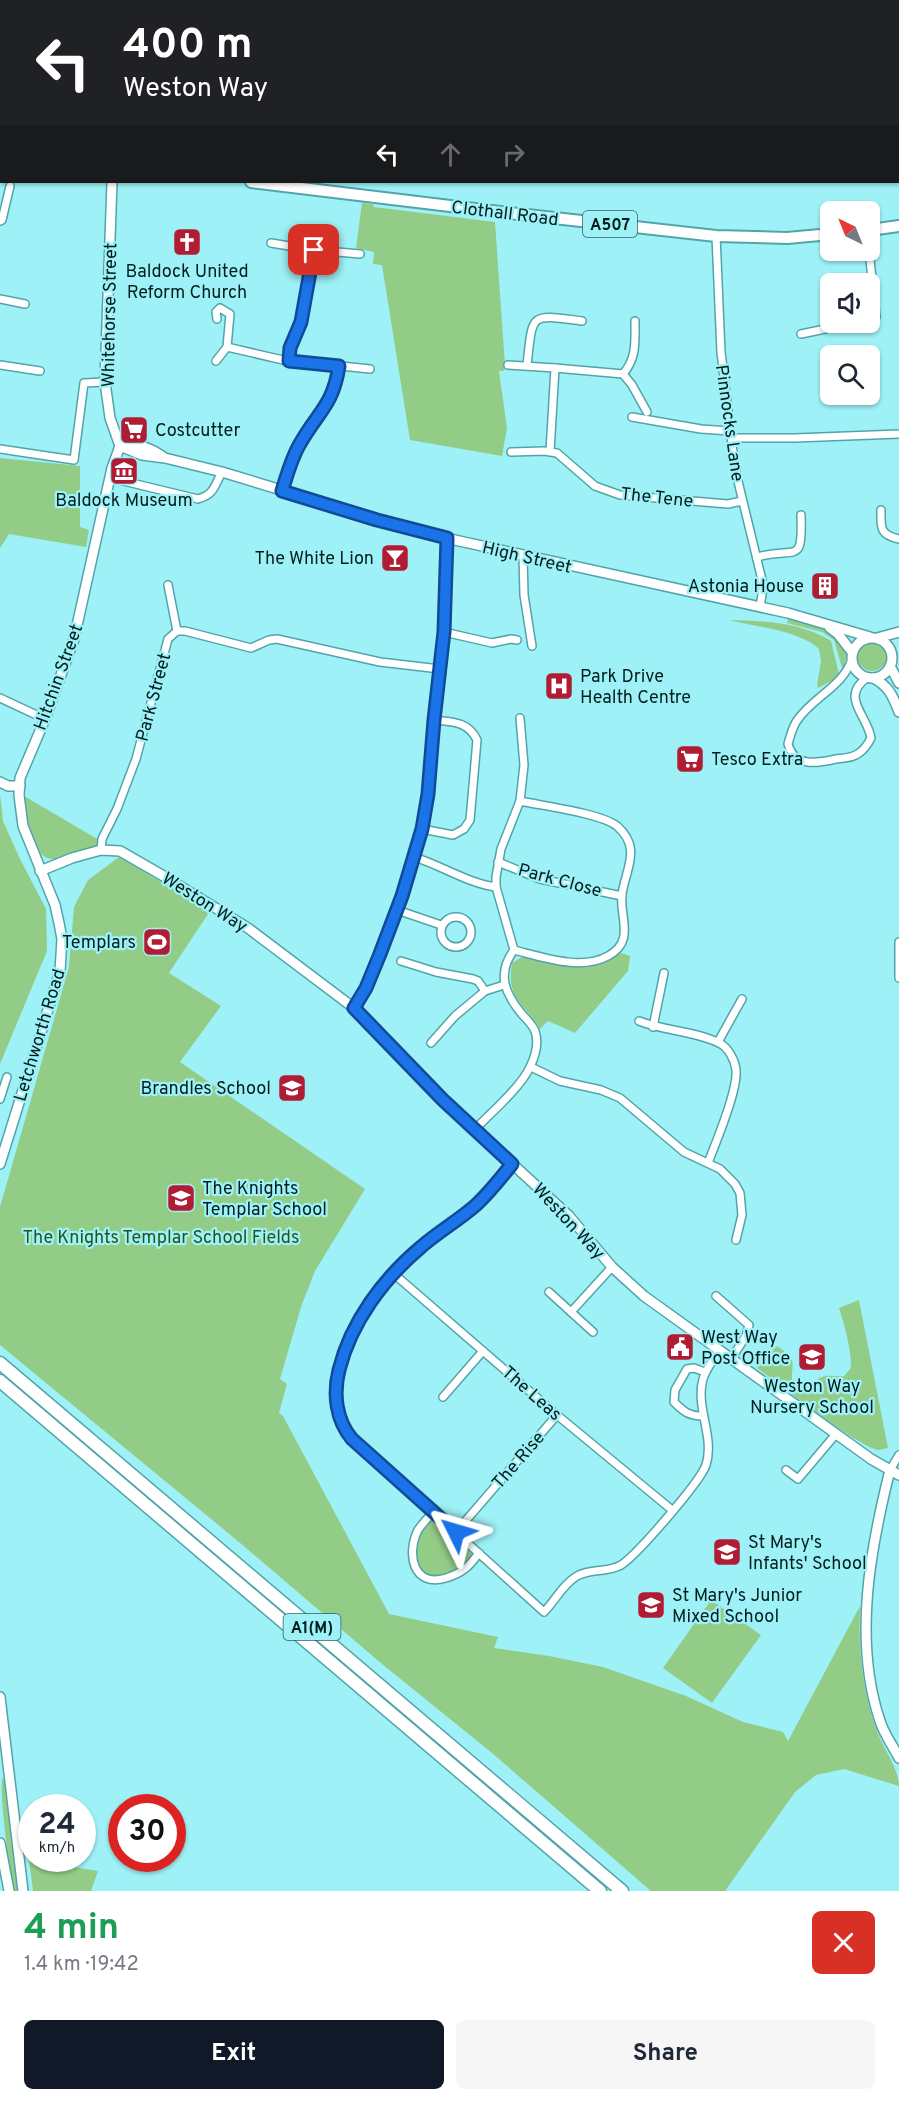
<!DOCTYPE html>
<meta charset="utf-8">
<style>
body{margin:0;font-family:Overpass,sans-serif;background:#f6f6f7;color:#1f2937;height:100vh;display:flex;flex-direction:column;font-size:22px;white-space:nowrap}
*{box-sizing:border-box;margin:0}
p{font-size:20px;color:#747a83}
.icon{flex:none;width:33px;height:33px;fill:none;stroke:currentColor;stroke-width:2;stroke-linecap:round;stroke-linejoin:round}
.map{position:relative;height:1891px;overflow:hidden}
.side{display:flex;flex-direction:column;background:#fff;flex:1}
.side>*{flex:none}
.top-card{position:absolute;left:0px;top:0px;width:900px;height:183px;box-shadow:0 2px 4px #0004;background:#202124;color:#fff;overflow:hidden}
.needle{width:39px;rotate:317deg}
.tools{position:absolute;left:820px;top:201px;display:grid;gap:12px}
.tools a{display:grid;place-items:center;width:60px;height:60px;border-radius:9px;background:#fff;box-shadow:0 2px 4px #0004;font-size:30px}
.speed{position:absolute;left:18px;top:1794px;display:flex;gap:12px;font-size:30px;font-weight:700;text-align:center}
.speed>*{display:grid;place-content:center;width:78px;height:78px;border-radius:50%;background:#fff;box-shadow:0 2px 4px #0004;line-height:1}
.speed small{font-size:15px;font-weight:400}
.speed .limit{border:9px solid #d22;background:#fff;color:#111}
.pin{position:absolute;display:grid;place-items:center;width:51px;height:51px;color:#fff;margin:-26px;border-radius:12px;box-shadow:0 3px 9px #0006}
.me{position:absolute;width:66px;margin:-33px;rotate:310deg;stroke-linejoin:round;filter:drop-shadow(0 0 4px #0008)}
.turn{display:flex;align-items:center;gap:21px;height:126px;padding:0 24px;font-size:27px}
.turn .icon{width:78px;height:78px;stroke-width:2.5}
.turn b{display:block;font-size:42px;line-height:51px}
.lanes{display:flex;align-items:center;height:57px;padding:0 24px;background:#0003;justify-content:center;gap:30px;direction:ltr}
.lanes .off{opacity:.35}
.round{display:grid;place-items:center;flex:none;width:63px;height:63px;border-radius:9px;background:#f6f6f7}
.head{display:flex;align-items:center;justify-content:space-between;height:102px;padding:0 24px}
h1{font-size:36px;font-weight:700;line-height:45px;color:#1e9e55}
.cta{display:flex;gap:12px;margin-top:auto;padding:12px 24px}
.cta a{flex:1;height:69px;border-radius:9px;background:#111827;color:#fff;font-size:24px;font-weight:700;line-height:69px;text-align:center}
.cta a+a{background:#f6f6f7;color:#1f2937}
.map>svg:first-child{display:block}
.green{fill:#93cc87}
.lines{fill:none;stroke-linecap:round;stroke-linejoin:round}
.street-casing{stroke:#51a5aa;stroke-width:10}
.secondary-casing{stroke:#51a5aa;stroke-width:12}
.primary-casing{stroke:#51a5aa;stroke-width:14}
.highway-casing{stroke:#51a5aa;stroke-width:15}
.street{stroke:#fff;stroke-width:7}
.secondary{stroke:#fff;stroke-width:9}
.primary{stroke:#fff;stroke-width:10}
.highway{stroke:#fff;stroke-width:12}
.route-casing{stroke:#114b97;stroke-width:15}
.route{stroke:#1a73e8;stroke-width:10}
.labels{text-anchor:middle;stroke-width:4.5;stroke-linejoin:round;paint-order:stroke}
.shield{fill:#9ef2f7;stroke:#325e60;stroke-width:1.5}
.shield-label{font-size:16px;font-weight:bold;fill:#031e1f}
.street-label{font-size:18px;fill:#031e1f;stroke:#9ef2f7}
.poi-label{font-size:18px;fill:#031e1f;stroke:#9ef2f7;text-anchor:start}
.park-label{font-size:18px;fill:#25531a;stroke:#9ef2f7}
</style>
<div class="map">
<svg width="899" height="1891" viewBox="0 0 899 1891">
<rect width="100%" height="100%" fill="#9ef2f7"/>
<g class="green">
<polygon points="362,203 373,204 374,207 495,222 505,366 504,371 499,371 507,428 502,456 410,440 382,265 373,264 374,252 356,248"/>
<polygon points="0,458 80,466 80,527 89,530 86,547 9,534 0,548"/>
<path d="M788,619C810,624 839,630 847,653L843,671L834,640L822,632L787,623Z"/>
<path d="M729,620C762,621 801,622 831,641L839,674L835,679L818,688L817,685L821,661L819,649C798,630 756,627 729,620Z"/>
<circle cx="872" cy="656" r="15"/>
<polygon points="0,794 3,821 19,857 46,909 47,951 0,1064"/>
<path d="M24,796L99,840L98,846C88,848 60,859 53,859C31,859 25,813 24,796Z"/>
<path d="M119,857L210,911L169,973L221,1006L180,1062L365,1189L315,1271L301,1307L280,1379L287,1384L279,1413L283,1416L389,1614L498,1637L494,1648L549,1656L603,1667L686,1696L743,1722L783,1732L788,1741L860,1606C858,1647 862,1691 877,1731C883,1748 899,1769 899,1786L844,1769L816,1775L795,1792L725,1891H651L492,1753L382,1664L239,1542L0,1345V1207L69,967L74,907L88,880Z"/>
<path d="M621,953L630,956L628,971L575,1033L548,1021L540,1029C524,1002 506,1000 512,963L524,956C557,963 591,974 621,953Z"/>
<path d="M859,1300L888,1448C887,1448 879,1450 879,1450C860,1449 777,1382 757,1368L777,1346C799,1361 791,1360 792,1383C806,1400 812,1378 825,1376C831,1375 838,1377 844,1376L851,1368C851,1347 845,1328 839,1308Z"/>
<path d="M433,1520L472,1554V1557C465,1566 461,1569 450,1574C407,1592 407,1531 433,1520Z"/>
<polygon points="711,1600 761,1635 712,1703 663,1668"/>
<path d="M2,1778L5,1781L19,1891H15L14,1888C8,1863 0,1800 2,1778Z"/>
<polygon points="29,1860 98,1871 91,1891 33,1891"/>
</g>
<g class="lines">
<g class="street-casing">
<g id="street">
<polyline points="34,2 35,0"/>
<polyline points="144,2 151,0"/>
<polyline points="251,2 251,0"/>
<polyline points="0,93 2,90"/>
<polyline points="0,221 2,220 10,186"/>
<polyline points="716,236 721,352 735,469 762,580 763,588 760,607"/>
<polyline points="271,243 314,250 360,254"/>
<polyline points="869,250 876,317 870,322"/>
<polyline points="0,299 25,304"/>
<polyline points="801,334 825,329 826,326 869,322"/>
<polyline points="227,347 283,360 370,369"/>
<polyline points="216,361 227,347 230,314 220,308 216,312 217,319"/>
<polyline points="289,361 292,344 301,322 314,250"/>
<polyline points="0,365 40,371"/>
<polyline points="508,365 555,368 550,451"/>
<path d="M527,365C533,312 529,314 582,321"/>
<path d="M555,368L623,374C637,358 635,341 635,321"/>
<polyline points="623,374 632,385 647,412"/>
<polyline points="632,417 701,429 730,431"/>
<polyline points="732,438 795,438 899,434"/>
<polyline points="0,449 74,460 84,383 105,382"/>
<polyline points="511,452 544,451 557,453 595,486 620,495 728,504 742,501"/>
<path d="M111,478L198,499C215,494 214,486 222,472"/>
<path d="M282,491C287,475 292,457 301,442C319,411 333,405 339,366"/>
<path d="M881,510C881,527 879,535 899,539"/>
<polyline points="523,556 524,595 532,646"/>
<path d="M757,557C796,546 803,567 801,515"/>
<polyline points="168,585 177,631"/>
<polyline points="444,632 492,643 511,639 517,640"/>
<path d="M852,659C843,687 811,698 796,722C792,729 790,737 788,744C794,768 818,763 836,759C844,758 853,758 859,753C865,749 868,744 871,738C867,714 839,697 868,677"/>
<polyline points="0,698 45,719"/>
<path d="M422,829L453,835L464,829L470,820L477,740C468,721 452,722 434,720"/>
<polyline points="101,850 102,839 117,809 136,759 168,639 177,631 185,631 251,648 269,640 277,639 380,662 440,669"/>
<path d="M414,857C443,866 467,883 496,887"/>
<polyline points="498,862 540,879 622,896"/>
<polyline points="397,910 441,925"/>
<circle cx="456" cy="932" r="15"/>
<polyline points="899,942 899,978"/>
<path d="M514,950C542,957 581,971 608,956C636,941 619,917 622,894C626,868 642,848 617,826C600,813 543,806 520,801"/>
<polyline points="401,961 436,972 473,979 478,981 485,991 504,985"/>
<polyline points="354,1008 366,988 380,954 402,896 422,829 428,794 434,720 444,632 447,538"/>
<path d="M639,1021C664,1031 696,1031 719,1043C728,1047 735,1060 736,1070C738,1090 716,1142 708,1163"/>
<polyline points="653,1027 664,973"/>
<polyline points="718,1042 742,999"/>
<polyline points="431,1043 455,1016 485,991"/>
<polyline points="531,1067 560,1081 601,1090 620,1098 684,1152 720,1169 735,1184 740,1193 742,1215 736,1240"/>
<polyline points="0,1099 7,1077"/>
<path d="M474,1130C490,1114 521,1087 530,1067C535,1057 539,1043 535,1031C532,1024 526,1019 521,1013C504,992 497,973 514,950L496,887V877L501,849L520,801L524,765L520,718"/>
<path d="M512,1164C500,1178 489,1193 476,1205C455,1223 431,1237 411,1256C369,1294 305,1384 352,1439L544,1612C555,1601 563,1584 577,1576C591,1568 608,1573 621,1565C637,1555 700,1482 706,1465C715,1437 695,1407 703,1379C706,1369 713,1360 719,1351"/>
<polyline points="394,1274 557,1415 672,1510"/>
<polyline points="549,1292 593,1332"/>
<polyline points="716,1296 749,1325 746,1336 731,1359"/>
<polyline points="571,1312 612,1267"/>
<polyline points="443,1397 483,1351"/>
<path d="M703,1416C689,1416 684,1412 674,1402L675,1390L687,1369L694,1368L705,1372"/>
<polyline points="786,1470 798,1479 836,1434"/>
<polyline points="890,1470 899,1455"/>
<path d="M433,1512C428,1518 422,1524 418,1530C406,1554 413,1588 446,1578C452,1576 458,1574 463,1570C470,1566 474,1559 479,1553"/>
<polyline points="456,1532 557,1415"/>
</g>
</g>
<g class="secondary-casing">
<g id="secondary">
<polyline points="117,2 117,0"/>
<polyline points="112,182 105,382 110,418 120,446"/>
<polyline points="120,446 142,455 165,458 222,472 423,533 788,613 870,637"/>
<path d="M120,446C136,442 149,447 162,456"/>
<polyline points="830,628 838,634 852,652"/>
<circle cx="872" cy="658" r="20"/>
<polyline points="877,638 899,632"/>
<polyline points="890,666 899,683"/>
<path d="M873,678C888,685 893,696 899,712"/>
<polyline points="0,782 8,786 20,786"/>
<polyline points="40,871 72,858 101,850 120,851 167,878 248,928 354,1008 443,1100 569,1216 612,1267 644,1296 871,1459 899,1475"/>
<polyline points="0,1164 60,971 62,939 59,923 55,905 23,826 19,795 20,778 45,719 74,639 112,468 120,446"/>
<path d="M890,1470C870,1550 853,1641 880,1721C884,1734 893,1746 899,1758"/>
<polyline points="0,1697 23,1891"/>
<polyline points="0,1843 9,1891"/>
</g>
</g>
<g class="primary-casing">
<g id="primary">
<polyline points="0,141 2,141"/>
<polyline points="251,182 500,212 716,236 787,238 831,234"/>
<polyline points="870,230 899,226"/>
</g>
</g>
<g class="highway-casing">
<g id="highway">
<polyline points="0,1363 622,1891"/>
<polyline points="0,1381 600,1891"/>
</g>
</g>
<use href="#street" class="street"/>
<use href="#secondary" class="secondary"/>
<use href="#primary" class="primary"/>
<use href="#highway" class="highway"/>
</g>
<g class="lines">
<g class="route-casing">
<path id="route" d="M314,250L301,322L290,348L289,361L339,366C333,405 319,411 301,442C292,456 287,475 282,491L377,520L447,538L444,632L434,720L428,794L422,829L402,896L380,954L366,988L354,1008L443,1100L512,1164C501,1178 489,1193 476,1205C459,1220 438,1232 421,1247C383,1279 351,1322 339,1370C333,1394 336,1420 352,1439L456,1532"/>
</g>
<use href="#route" class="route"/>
</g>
<defs>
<g id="church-square" transform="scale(1.5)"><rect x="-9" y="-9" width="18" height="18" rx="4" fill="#b01c33" stroke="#9ef2f7"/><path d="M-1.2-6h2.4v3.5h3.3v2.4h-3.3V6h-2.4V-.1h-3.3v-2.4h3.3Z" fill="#fff"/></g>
<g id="supermarket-square" transform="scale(1.5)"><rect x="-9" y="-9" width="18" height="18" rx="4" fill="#b01c33" stroke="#9ef2f7"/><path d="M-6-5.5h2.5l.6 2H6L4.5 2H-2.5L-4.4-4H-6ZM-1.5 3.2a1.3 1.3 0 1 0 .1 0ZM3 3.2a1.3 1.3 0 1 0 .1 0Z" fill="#fff"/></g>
<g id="museum-square" transform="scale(1.5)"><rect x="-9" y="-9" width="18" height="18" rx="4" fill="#b01c33" stroke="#9ef2f7"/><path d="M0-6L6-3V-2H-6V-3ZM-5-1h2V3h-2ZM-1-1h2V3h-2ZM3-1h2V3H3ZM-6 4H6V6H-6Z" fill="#fff"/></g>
<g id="bar-square" transform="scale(1.5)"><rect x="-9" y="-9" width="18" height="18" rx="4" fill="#b01c33" stroke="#9ef2f7"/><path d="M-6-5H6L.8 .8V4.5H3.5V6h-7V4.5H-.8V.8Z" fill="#fff"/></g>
<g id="building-square" transform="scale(1.5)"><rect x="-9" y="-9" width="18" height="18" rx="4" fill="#b01c33" stroke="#9ef2f7"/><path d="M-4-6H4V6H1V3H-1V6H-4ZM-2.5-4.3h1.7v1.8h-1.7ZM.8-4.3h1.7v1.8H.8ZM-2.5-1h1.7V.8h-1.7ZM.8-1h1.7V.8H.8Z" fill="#fff"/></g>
<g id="hospital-square" transform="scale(1.5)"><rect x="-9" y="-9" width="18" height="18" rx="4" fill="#b01c33" stroke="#9ef2f7"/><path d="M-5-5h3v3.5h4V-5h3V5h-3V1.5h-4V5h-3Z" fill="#fff"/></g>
<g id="stadium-square" transform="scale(1.5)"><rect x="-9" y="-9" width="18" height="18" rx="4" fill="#b01c33" stroke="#9ef2f7"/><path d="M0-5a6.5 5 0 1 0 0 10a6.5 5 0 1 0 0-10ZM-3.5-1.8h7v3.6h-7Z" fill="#fff"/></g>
<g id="school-square" transform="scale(1.5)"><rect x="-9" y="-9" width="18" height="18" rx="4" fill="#b01c33" stroke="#9ef2f7"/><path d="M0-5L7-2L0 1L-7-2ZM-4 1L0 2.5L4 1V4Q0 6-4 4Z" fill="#fff"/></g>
<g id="civic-square" transform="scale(1.5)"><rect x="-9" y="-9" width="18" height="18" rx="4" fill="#b01c33" stroke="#9ef2f7"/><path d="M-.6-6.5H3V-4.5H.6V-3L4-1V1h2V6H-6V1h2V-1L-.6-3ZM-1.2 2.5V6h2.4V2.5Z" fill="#fff"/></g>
</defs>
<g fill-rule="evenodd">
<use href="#church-square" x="187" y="242"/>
<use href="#supermarket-square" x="134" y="430"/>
<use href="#museum-square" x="124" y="471"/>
<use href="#bar-square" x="395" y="558"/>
<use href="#building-square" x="825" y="586"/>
<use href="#hospital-square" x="559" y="686"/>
<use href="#supermarket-square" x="690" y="759"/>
<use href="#stadium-square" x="157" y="942"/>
<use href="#school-square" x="292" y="1088"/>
<use href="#school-square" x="181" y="1198"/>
<use href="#civic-square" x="680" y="1347"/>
<use href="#school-square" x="812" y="1357"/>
<use href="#school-square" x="727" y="1552"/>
<use href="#school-square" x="651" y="1605"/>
</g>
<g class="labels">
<g class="shield">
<rect x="583" y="211" width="54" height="26" rx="4.5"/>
<rect x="283.5" y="1614" width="57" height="26" rx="4.5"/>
</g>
<g class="shield-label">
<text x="610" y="230">A507</text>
<text x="312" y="1633">A1(M)</text>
</g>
<g class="street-label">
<text transform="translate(505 213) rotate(7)" y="6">Clothall Road</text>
<text transform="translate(109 315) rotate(-89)" y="6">Whitehorse Street</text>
<text transform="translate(730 423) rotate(82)" y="6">Pinnocks Lane</text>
<text transform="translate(657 497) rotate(6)" y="6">The Tene</text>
<text transform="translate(527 557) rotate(13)" y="6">High Street</text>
<text transform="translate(58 677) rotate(-70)" y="6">Hitchin Street</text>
<text transform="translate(153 697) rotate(-75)" y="6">Park Street</text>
<text transform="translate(560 880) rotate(15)" y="6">Park Close</text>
<text transform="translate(205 902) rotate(32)" y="6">Weston Way</text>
<text transform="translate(39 1035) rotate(-73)" y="6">Letchworth Road</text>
<text transform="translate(569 1221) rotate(47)" y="6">Weston Way</text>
<text transform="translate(532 1393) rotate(41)" y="6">The Leas</text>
<text transform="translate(518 1460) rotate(-49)" y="6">The Rise</text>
</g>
<g class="poi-label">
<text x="187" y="277" text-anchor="middle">Baldock United<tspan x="187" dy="21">Reform Church</tspan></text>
<text x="155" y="436">Costcutter</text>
<text x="124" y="506" text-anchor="middle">Baldock Museum</text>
<text x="374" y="564" text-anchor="end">The White Lion</text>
<text x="804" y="592" text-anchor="end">Astonia House</text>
<text x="580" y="682">Park Drive<tspan x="580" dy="21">Health Centre</tspan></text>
<text x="711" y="765">Tesco Extra</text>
<text x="136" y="948" text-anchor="end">Templars</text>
<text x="271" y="1094" text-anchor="end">Brandles School</text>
<text x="202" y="1194">The Knights<tspan x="202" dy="21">Templar School</tspan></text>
<text x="701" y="1343">West Way<tspan x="701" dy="21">Post Office</tspan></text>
<text x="812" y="1392" text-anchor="middle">Weston Way<tspan x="812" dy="21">Nursery School</tspan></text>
<text x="748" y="1548">St Mary's<tspan x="748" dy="21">Infants' School</tspan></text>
<text x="672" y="1601">St Mary's Junior<tspan x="672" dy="21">Mixed School</tspan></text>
</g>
<g class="park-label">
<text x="161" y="1243">The Knights Templar School Fields</text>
</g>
</g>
</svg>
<div class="tools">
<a><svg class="needle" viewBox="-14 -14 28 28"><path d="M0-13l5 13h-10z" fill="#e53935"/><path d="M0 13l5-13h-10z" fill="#747a83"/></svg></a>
<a><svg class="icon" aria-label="sound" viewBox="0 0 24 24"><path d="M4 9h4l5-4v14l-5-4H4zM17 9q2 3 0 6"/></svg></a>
<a><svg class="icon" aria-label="search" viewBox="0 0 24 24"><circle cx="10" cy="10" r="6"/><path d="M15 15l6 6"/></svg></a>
</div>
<div class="speed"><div>24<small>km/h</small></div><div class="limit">30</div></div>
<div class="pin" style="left:314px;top:250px;background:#d93025"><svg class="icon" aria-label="arrive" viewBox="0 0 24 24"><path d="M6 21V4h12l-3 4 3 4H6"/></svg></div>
<svg class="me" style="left:456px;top:1532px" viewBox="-20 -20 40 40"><path d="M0-17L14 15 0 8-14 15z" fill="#1a73e8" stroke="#fff" stroke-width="4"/></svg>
<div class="top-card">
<div class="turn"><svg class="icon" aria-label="left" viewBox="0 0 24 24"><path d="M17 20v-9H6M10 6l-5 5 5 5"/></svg><div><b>400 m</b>Weston Way</div></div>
<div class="lanes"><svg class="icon" aria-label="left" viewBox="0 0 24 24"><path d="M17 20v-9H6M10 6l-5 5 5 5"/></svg><svg class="icon off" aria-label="ahead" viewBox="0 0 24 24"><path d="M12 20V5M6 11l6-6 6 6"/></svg><svg class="icon off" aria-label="right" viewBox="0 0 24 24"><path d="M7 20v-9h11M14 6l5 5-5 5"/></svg></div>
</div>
</div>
<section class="side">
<div class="head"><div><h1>4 min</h1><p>1.4 km · 19:42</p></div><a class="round" style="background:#d93025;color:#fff"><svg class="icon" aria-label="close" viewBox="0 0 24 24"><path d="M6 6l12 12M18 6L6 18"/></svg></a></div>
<div class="cta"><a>Exit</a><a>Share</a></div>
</section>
